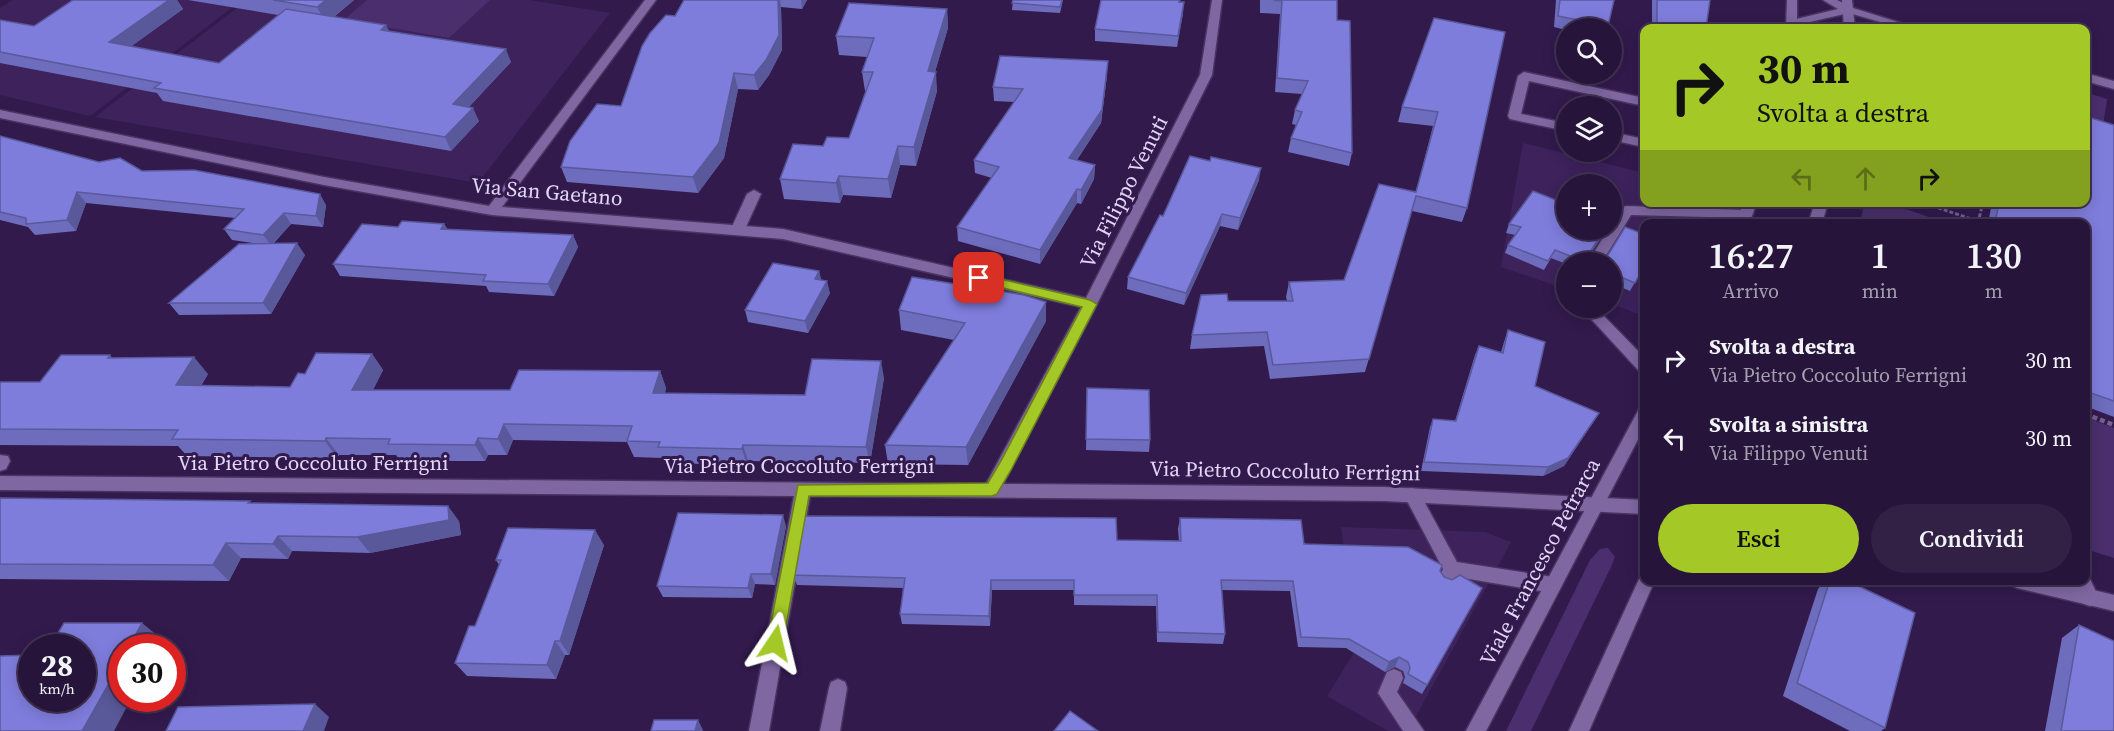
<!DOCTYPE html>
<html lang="it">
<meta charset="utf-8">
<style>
body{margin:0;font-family:"Source Serif 4",serif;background:#322145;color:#f1f3f6;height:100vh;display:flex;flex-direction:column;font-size:22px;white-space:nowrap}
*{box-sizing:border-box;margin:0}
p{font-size:20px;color:#a49eaf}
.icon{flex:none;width:33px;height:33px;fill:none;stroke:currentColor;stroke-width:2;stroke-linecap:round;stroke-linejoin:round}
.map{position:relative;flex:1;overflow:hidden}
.sheet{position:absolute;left:1640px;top:219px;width:450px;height:366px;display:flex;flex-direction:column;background:#26143a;border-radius:12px;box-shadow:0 3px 15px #0003,0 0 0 2px #423354}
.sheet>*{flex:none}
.hud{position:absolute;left:1640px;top:24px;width:450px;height:183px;border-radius:12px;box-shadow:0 3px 15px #0003,0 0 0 2px #423354;background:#a4c826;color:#111;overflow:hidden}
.tools{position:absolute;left:1556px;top:18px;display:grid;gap:12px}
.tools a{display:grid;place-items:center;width:66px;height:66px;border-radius:50%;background:#26143a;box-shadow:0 3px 15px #0003,0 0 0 2px #423354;font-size:30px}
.speed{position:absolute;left:18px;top:634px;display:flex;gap:12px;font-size:30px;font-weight:700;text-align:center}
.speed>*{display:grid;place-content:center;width:78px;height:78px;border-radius:50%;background:#26143a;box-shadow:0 3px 15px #0003,0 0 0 2px #423354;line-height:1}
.speed small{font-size:15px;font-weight:400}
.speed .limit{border:9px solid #d22;background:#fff;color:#111}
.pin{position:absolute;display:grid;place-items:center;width:51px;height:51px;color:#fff;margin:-26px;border-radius:12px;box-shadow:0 3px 9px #0006}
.me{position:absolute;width:66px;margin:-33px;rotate:10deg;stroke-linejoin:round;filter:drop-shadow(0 0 4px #0008)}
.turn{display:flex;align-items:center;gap:21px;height:126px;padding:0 18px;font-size:27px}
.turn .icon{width:78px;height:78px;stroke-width:2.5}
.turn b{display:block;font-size:42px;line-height:51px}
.lanes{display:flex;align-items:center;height:57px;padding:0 18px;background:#0003;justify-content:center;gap:30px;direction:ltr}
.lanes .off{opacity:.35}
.eta{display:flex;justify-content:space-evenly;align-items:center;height:102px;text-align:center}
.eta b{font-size:36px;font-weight:600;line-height:42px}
.action{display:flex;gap:12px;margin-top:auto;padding:12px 18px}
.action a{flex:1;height:69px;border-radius:36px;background:#a4c826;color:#111;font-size:24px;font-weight:600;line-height:69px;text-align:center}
.action a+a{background:#322145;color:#f1f3f6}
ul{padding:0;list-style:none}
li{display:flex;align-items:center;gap:18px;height:78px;padding:0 18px}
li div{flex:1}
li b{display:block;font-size:22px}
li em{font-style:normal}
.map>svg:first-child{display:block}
.built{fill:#3d225c;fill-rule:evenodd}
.green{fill:#4b2e6d}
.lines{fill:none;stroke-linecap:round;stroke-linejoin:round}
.lane-casing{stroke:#4a3461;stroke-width:3}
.street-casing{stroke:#4a3461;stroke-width:3}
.secondary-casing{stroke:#4a3461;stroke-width:3}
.path-far1{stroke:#75618e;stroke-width:3;stroke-dasharray:4 2;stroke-linecap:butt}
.path{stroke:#75618e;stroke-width:4.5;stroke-dasharray:5 3;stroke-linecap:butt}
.lane{fill:#7f67a1;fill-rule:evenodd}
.street{fill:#7f67a1;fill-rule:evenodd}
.secondary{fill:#7f67a1;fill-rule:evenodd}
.wall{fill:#6d6cbd}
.shaded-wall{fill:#59589a}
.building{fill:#7f7ddc;stroke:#59589a;stroke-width:1.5}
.route{fill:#a4c826;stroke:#6b8219;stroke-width:1.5}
.labels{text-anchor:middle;stroke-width:6;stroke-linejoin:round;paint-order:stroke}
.street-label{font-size:21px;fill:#e3d6f7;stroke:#321a4d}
</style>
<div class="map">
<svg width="2114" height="731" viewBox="0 0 2114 731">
<rect width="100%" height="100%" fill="#321a4d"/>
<g class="built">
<polygon points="13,0 242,0 90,116 0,95 0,8"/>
<polygon points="247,0 530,0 610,13 478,183 95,117"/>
<path d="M1523,143L1644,173V202L1698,203L1688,223L1644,224V316L1611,304V262H1566V289L1501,267ZM1566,184H1611V230H1566Z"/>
<polygon points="1341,527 1485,532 1511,542 1408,731 1388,731 1327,696 1357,648"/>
</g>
<g class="green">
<polygon points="367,0 490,0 449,38 344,20"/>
<polygon points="2085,92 2107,99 2102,133 2085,128"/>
<polygon points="1873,202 1889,203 1946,223 1860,223 1864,204"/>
<polygon points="2085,417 2114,428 2114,558 2085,549"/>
<polygon points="1608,548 1615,557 1611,567 1531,731 1506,731 1590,560 1600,549"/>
</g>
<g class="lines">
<g class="lane-casing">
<g id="lane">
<polygon points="1524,72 1644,98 1644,106 1529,81 1521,114 1566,123 1566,131 1510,119 1508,116 1518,76"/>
<polygon points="1611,132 1644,139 1644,147 1611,140"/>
<polygon points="754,190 761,194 745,229 743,232 733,232 731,229 747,194"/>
<polygon points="1627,206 1746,210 1753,214 1746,218 1631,215 1602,262 1588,262 1608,230 1611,230 1611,225 1622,207"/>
<polygon points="1581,308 1596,308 1644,357 1644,373 1639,371"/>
<polygon points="0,455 8,456 10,461 6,469 0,471"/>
<polygon points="1412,488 1418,490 1457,562 1553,577 1559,580 1562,585 1559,590 1553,593 1457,577 1454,582 1448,585 1442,582 1439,577 1443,569 1404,495 1406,490"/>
<polygon points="2085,573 2088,575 2099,598 2096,604 2090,606 2084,604 2074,580 2085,580"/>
<polygon points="1394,669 1401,672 1403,678 1397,692 1424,731 1403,731 1378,693 1387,672"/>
<polygon points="838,679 845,682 847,688 840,731 820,731 829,688 831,682"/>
</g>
</g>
<g class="street-casing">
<g id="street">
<polygon points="645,0 656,0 502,207 783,229 1086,298 1200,75 1212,0 1222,0 1212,75 1097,304 1003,484 1384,487 1644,500 1644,514 1384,501 810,496 769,731 749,731 794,496 0,490 0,476 986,484 1081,307 783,239 492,215 324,185 0,118 0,110 324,177 489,206"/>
<polygon points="1823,0 1837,0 1853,8 1917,28 1901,28 1849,13 1792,26 1786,23 1788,21 1838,9"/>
<polygon points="2085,73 2114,81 2114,89 2085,81"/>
<polygon points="2009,580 2052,580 2114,595 2114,611 2017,588 2011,585"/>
</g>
</g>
<g class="secondary-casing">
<g id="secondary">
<polygon points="1787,0 1797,0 1797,28 1786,28"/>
<polygon points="1842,0 1852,0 1855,28 1844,28"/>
<polygon points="1744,202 1757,202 1749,224 1735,224"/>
<polygon points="1815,202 1828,202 1822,224 1808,224"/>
<polygon points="1644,407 1644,428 1486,731 1466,731 1639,409"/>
<polygon points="1644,573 1644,580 1655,580 1589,731 1569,731 1641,575"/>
</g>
</g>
<g class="path-far1">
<polyline points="1921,202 1986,224"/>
<polyline points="1978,223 1983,202"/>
</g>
<polyline class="path" points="2085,414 2114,425"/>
<use href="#lane" class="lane"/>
<use href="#street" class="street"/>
<use href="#secondary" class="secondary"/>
</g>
<g class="wall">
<polygon points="73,0 177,0 183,9 130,47 219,63 278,15 188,0 354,0 334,17 511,62 469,107 479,121 451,151 163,101 157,93 0,63 0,20 34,26"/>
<polygon points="684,0 807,0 802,9 781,7 782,50 769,75 758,90 738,89 724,158 698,193 567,182 561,167 621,106"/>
<polygon points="1013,0 1063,0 1060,13 1012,10"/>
<polygon points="1260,0 1337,0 1337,20 1352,153 1349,166 1288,152 1291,138 1296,125 1292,124 1295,110 1302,94 1275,92 1280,14 1260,13"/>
<polygon points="1556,0 1614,0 1607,28 1566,28 1566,30 1554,27"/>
<polygon points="1652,0 1710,0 1706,28 1652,28"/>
<polygon points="1180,2 1183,13 1177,47 1095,41 1095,29"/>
<polygon points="947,9 948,28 935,72 937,91 916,166 900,165 891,198 843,195 840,203 784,199 780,179 823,146 849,138 866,91 865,91 862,72 867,57 839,55 836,36"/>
<polygon points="1434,18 1467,208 1462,222 1412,211 1365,372 1270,379 1264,346 1190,349 1192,335 1228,301 1287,301 1286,297 1289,282 1344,280 1416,192 1433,126 1398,122 1402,107"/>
<polygon points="1107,75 1101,123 1077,160 1095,165 1094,179 1081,204 1077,203 1040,264 958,241 957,227 992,178 975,173 974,160 1014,102 994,101 993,87"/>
<polygon points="2114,125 2114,417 2085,406 2085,224 1988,224 1992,202 2085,202"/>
<polygon points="0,136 99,162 142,171 326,205 323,227 291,224 273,244 305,255 271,314 179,315 169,303 259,244 232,240 224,229 235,218 86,203 76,231 35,235 28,227 0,220"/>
<polygon points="1259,180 1238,230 1220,226 1184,305 1127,289 1128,277 1163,216"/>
<polygon points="444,224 448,230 573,235 578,247 554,296 489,292 486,286 340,276 333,264 398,227"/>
<polygon points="1509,224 1566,230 1606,230 1590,254 1591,255 1644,266 1630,291 1611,283 1611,262 1566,262 1566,264 1551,258 1544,270 1505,253 1508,245 1515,235 1506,233"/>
<polygon points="819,271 821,280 830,293 808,333 748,322 745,310"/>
<polygon points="1046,302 1046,321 968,465 888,464 885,445 954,340 901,330 899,310"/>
<polygon points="1508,330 1535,386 1599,413 1594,421 1564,466 1543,476 1421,471 1430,427 1433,419 1455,421 1475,355 1479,346 1501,352 1505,339"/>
<polygon points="372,354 383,370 373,390 510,390 660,371 666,388 665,393 805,395 884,378 870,463 748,461 747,465 665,463 663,458 634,457 627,442 513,440 507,455 488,455 485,461 400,461 396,455 339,455 337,458 187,456 178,446 0,445 0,382 40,382 110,355 112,358 208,374 201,386 290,387 305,374"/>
<polygon points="1087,388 1150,440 1149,452 1086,450"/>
<polygon points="0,498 252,503 459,521 461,535 370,553 292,551 288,559 241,558 229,581 0,579"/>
<polygon points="1180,518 1440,571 1444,577 1482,588 1422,694 1403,683 1405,677 1403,671 1395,667 1385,672 1346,648 1298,647 1290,591 1222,590 1225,634 1223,644 1157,642 1156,606 1074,605 1074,590 992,590 990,626 902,624 900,614 903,588 797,585 793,575 1117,540 1179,541 1178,529"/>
<polygon points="786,526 775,585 755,584 752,598 663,597 657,586"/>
<polygon points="604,545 569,655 565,655 556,679 467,676 455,663 475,626 499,565 496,560"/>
<polygon points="1825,580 1846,580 1885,728 1881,731 1850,731 1783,696 1818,589"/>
<polygon points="2079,625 2114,731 2045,731 2062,638"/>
</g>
<g class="shaded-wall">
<polygon points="169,0 177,0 183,9 118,56 109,42"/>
<polygon points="326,0 354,0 326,23 317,7"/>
<polygon points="778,0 780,0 781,7 782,50 769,75 758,90 754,75"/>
<polygon points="801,0 807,0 802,9"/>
<polygon points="1184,2 1183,13 1177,47 1178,36"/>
<polygon points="947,9 948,28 929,91 928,71"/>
<polygon points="386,25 393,38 381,30"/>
<polygon points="506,49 511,62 459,117 453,104"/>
<polygon points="1108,61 1107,75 1101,123 1069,171 1069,158"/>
<polygon points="936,72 937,91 916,166 914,147"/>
<polygon points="734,73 738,89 724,158 698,193 693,177"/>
<polygon points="473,108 479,121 451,151 445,137"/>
<polygon points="898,146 900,165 891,198 888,179"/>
<polygon points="1095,165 1094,179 1081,204 1081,190"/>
<polygon points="1261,168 1259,180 1238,230 1240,218"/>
<polygon points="839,176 843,195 840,203 836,183"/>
<polygon points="1077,189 1077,203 1040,264 1040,250"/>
<polygon points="77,192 86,203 76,231 67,220"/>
<polygon points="320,194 326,205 323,227 316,216"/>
<polygon points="284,213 291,224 271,245 263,235"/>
<polygon points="1222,214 1220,226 1184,305 1186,293"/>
<polygon points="444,224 451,236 441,229"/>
<polygon points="1604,230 1606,230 1586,261 1590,252"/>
<polygon points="573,235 578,247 554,296 548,284"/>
<polygon points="297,243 305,255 271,314 263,303"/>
<polygon points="819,271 822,283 815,279"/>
<polygon points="827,281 830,293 808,333 805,321"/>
<polygon points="1046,302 1046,321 968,465 966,447"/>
<polygon points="372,354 383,370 364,406 352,390"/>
<polygon points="194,357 208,374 190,402 176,385"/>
<polygon points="881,361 884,378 870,463 866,447"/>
<polygon points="660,371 666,388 660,409 653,393"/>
<polygon points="1599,413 1564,466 1543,476 1548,467"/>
<polygon points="504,424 513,440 507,455 498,439"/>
<polygon points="326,438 339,455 337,458 325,441"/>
<polygon points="478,438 488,455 485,461 475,445"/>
<polygon points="743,445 748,461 747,465 742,449"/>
<polygon points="448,506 459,521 461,535 370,553 357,537"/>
<polygon points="783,515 786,526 775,585 771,574"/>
<polygon points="595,530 604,545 569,655 560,641"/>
<polygon points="278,536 292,551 288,559 273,544"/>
<polygon points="226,543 241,558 229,581 213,565"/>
<polygon points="751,574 755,584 752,598 748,588"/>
<polygon points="991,580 992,590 990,626 989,616"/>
<polygon points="142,623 163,640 158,648 128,648"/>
<polygon points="555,641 565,655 556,679 547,665"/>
<polygon points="1399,657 1395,667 1385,672 1389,662"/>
<polygon points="122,660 122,699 131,699 114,731 82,731"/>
<polygon points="315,704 329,717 324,731 303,731"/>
<polygon points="698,720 703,730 703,731 695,731"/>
</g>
<g class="building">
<polygon points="73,0 169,0 109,42 219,63 286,9 386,25 381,30 506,49 453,104 473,108 445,137 154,88 161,83 0,52 0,20 34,26"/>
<polygon points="273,0 326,0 317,7"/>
<polygon points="684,0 778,0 779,35 766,60 754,75 734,73 719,143 693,177 561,167 570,141 597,104 621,106 642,46 650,33 666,15 675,16"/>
<polygon points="1013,0 1062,0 1060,7 1012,3"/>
<polygon points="1101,0 1180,0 1179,2 1184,2 1178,36 1095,29"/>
<polygon points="1273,0 1337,0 1337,20 1350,21 1352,153 1291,138 1302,112 1295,110 1308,81 1277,78 1282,1"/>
<polygon points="1560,0 1614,0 1608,26 1558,16"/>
<polygon points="1657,0 1710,0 1706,28 1657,28"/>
<polygon points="849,3 947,9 928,71 936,72 914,147 898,146 888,179 839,176 836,183 780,179 793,144 823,146 827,137 849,138 873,72 862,72 874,38 836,36"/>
<polygon points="1434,18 1505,32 1467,208 1416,196 1369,359 1273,365 1267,332 1192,335 1201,295 1227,294 1228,301 1293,301 1289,282 1344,280 1379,184 1416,192 1438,112 1402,107"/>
<polygon points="1000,56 1108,61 1102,110 1069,158 1095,165 1081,190 1077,189 1040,250 957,227 999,167 974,160 1023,89 993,87"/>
<polygon points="2085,116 2114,125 2114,401 2085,391 2085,224 1995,224 1999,202 2085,202"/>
<polygon points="0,136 99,162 120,158 142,171 194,170 320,194 316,216 284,213 263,235 224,229 244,209 77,192 67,220 26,224 26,218 0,212"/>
<polygon points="1190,156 1210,161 1211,157 1261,168 1240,218 1222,214 1186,293 1128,277 1160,215 1163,216"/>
<polygon points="1533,191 1566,204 1566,230 1604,230 1590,252 1591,255 1608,255 1625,227 1644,234 1644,266 1635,283 1611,273 1611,262 1586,262 1555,250 1548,261 1508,245 1521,227 1509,224"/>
<polygon points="402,221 444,224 441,229 573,235 548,284 483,281 486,275 333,264 362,224 398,227"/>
<polygon points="297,243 263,303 169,303 239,244"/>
<polygon points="773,263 819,271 815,279 827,281 805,321 745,310"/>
<polygon points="912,277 1024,295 1046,302 966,447 885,445 965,323 899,310"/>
<polygon points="1508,330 1545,342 1535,386 1599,413 1568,458 1548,467 1424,462 1433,419 1456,421 1479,346 1503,353"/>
<polygon points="316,353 372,354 352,390 510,390 519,370 660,371 653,393 805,395 812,359 881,361 866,447 743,445 742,449 658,447 660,442 627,441 632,426 504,424 498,439 478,438 475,445 388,444 390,439 326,438 325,441 172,439 178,430 0,429 0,382 40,382 61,355 110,355 108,358 194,357 176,385 290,387 298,373 305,374"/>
<polygon points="1087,388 1149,390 1150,440 1086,439"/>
<polygon points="0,498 250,501 248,503 448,506 449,520 357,537 278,536 273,544 226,543 213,565 0,564"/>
<polygon points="678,513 783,515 771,574 751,574 748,588 657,586"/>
<polygon points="804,516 1116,518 1117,540 1181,541 1180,518 1301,520 1304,544 1408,547 1442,565 1440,571 1444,577 1452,580 1460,575 1482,588 1427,685 1408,674 1410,668 1408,662 1399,657 1389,662 1349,639 1301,637 1293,581 1221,580 1225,634 1158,632 1157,595 1074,595 1074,580 991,580 989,616 900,614 905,578 793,575"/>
<polygon points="508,528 595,530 560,641 555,641 547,665 455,663 469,626 475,626 501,560 496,560"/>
<polygon points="1830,580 1846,580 1915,613 1885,728 1797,683"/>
<polygon points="64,623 142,623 128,648 122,648 122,660 82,731 0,731 0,656 32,655 32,699 82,699 82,648 49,648"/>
<polygon points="2079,625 2114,641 2114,731 2061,731"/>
<polygon points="315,704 303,731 166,731 178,707"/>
<polygon points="1070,711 1098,731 1054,731"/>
<polygon points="654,720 698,720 695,731 651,731"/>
</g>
<polygon class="route" points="979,274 1090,300 1097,304 1011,470 997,494 992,496 809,496 783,643 781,649 775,651 769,649 767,643 798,485 988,483 1001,461 1082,307 974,281 972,278 974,275"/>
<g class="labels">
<g class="street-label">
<text transform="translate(547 192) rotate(5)" y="7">Via San Gaetano</text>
<text transform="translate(1124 192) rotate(-63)" y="7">Via Filippo Venuti</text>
<text x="313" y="470">Via Pietro Coccoluto Ferrigni</text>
<text x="799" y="473">Via Pietro Coccoluto Ferrigni</text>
<text transform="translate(1285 471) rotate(1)" y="7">Via Pietro Coccoluto Ferrigni</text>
<text transform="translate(1540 562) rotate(-62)" y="7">Viale Francesco Petrarca</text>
</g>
</g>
</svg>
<div class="tools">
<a><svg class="icon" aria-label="search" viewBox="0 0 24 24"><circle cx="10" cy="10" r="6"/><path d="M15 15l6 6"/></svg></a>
<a><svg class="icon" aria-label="layers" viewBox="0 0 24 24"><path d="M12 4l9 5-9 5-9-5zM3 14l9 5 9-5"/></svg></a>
<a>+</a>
<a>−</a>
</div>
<div class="speed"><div>28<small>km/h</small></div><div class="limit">30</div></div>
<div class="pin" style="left:979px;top:278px;background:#d93025"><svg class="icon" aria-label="arrive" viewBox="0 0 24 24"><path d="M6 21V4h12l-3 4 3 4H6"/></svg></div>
<svg class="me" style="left:775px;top:643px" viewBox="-20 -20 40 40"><path d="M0-17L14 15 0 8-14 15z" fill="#a4c826" stroke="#fff" stroke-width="4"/></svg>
<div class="hud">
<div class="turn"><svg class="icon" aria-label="right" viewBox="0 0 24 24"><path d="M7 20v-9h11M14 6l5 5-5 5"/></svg><div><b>30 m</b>Svolta a destra</div></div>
<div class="lanes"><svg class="icon off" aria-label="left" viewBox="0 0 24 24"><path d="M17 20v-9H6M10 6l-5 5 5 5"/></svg><svg class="icon off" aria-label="ahead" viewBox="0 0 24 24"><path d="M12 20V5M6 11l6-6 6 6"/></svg><svg class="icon" aria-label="right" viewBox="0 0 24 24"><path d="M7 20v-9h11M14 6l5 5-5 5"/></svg></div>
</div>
<section class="sheet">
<div class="eta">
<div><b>16:27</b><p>Arrivo</p></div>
<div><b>1</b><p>min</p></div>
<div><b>130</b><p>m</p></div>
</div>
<ul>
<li><svg class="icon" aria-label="right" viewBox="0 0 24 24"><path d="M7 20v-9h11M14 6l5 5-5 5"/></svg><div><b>Svolta a destra</b><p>Via Pietro Coccoluto Ferrigni</p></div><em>30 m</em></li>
<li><svg class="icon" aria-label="left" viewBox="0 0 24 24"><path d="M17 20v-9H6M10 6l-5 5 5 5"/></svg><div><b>Svolta a sinistra</b><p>Via Filippo Venuti</p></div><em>30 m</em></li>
</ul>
<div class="action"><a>Esci</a><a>Condividi</a></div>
</section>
</div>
